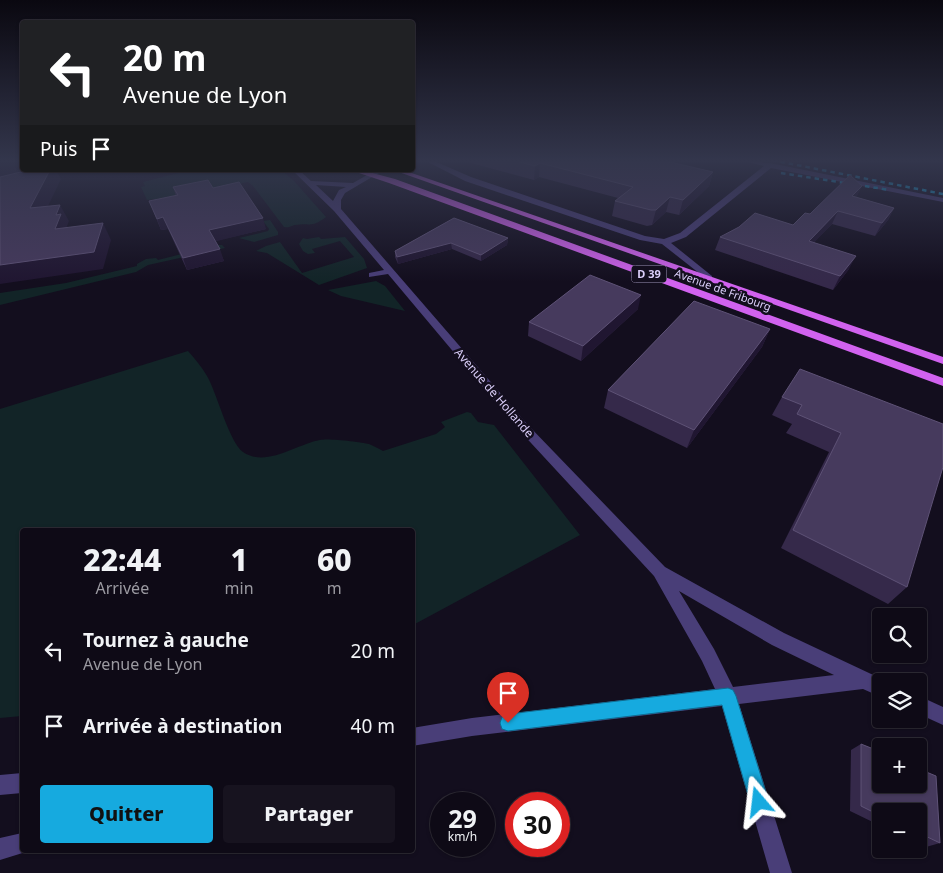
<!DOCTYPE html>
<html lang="fr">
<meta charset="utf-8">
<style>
body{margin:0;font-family:"Noto Sans",sans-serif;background:#17131f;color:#f1f3f6;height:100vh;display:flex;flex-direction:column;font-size:19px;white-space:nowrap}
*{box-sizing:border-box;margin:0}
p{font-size:16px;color:#9b9aa1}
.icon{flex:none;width:28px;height:28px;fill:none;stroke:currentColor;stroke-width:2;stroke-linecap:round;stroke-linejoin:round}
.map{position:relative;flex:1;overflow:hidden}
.drawer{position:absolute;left:20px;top:528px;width:395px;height:325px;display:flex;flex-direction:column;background:#0e0a16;border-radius:5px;box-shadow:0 1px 4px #0004,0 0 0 1px #2e2b35}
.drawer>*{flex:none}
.top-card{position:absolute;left:20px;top:20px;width:395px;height:152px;border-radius:5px;box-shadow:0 1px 4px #0004,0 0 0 1px #2e2b35;background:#202124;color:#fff;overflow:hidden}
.controls{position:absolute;left:872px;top:608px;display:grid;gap:10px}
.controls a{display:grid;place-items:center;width:55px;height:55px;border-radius:5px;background:#0e0a16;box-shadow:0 1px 4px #0004,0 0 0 1px #2e2b35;font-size:25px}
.speed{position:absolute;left:430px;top:792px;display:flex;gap:10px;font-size:25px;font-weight:700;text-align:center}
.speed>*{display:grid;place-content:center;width:65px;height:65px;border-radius:50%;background:#0e0a16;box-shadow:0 1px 4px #0004,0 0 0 1px #2e2b35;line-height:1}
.speed small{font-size:12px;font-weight:400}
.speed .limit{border:8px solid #d22;background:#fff;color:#111}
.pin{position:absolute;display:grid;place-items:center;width:42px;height:42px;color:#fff;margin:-51px -21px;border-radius:50% 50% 50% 0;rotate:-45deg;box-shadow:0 0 5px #0007}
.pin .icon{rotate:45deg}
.me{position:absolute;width:55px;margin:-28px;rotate:343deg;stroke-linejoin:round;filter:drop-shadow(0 0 4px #0008)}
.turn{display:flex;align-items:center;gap:18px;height:105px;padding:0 20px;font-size:22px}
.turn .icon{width:65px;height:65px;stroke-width:2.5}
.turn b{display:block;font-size:35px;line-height:42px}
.then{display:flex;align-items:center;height:48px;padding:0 20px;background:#0003;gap:10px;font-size:19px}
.eta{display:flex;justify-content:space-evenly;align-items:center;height:85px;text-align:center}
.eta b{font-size:30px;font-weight:800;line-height:35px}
.action{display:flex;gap:10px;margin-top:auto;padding:10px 20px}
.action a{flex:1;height:58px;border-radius:5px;background:#16aadf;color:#111;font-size:20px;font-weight:800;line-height:58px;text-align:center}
.action a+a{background:#17131f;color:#f1f3f6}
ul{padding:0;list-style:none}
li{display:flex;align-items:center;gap:15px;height:75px;padding:0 20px}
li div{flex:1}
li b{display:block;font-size:19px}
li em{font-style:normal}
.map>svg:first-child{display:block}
.green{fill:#122427}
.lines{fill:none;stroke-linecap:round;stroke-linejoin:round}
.minor{fill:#493e78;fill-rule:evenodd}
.major{fill:#d162ef;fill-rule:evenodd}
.rail{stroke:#16aadf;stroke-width:2.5;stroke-dasharray:4.5 4;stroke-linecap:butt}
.wall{fill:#35294a}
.shaded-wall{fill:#201631}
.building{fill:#463a5d;stroke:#5e5276}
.route{fill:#16aadf;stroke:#0e6e91}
.labels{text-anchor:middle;stroke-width:5;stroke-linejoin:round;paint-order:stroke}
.shield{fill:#130e1e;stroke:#9f95b8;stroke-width:1}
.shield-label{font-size:11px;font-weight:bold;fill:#dbcffa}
.far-street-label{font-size:11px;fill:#dbcffa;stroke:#130e1e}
.street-label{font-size:12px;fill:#dbcffa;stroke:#130e1e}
</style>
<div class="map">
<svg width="943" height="873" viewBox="0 0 943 873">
<rect width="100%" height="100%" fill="#130e1e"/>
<g class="green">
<path d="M190,170H281L294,181L326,217C310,229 311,222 295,225C290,226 290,228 284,227L253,186L248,182L174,197L147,200L141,187L145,186L143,182Z"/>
<polygon points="270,220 278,232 278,235 254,242 239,238 268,231 269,229 263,221"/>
<polygon points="319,237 321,239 345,237 364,259 367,268 319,285 267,253 256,251 266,246 280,242 302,273 354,257 340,241 312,249 315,253 308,254 303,251 299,244 303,238 307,239"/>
<polygon points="217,245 222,245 225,248 148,265 136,272 0,305 0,293 66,283 137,266 137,264 146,259 156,258 158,260"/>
<polygon points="376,281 385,286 405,311 341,296 328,290"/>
<path d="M188,351C195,359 202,367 207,376C217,393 229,442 243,452C266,468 297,444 320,440C328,438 361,442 369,444C374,446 379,449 383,451L436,434L445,427L441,422L467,412L471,413L478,422L494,425L580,535L413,625L412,530H22V716L0,718V409Z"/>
</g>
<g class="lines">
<g class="minor">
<polygon points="424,160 432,160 471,177 645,236 664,239 680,233 764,166 740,160 770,163 943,198 943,202 771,168 686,237 671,243 712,276 712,280 709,281 662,244 640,240 465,181"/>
<path d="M292,170H299L311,181L353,183L376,170H384L345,193L341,200V209L527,424L665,567L784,633L886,681H881V697L863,689L739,704L792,873H770L722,706L472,736L412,746V728L472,718L715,689L702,661L654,576L519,430L388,274L369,277V273L384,270L334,211ZM316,185L346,187L339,190L333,201ZM679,591L772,645L834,675L733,687L714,649Z"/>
<polygon points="919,696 943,707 943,725 919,714"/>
<polygon points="22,773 22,793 0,795 0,775"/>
<polygon points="22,833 22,850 30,850 29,851 0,860 0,838"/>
</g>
<g class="major">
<polygon points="350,170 361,170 395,179 943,378 943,386 389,183"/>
<polygon points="393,170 403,170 943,357 943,364"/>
</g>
<g class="rail">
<polyline points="772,160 943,194"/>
<polyline points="781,173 890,190"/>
</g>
</g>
<g class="wall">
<polygon points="460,160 662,160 713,172 709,186 679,215 666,212 652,225 647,226 612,216 615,201 618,198 539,177 534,180"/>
<polygon points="862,186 856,197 894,208 888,220 875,236 832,224 814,242 849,269 833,290 715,250 720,237 793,225 810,214"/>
<polygon points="173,187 213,188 266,229 215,241 224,261 187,270 168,229 161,230 149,201 176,196"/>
<polygon points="454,218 508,238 507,245 481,261 452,249 398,264 395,257 395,251"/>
<polygon points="638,309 581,361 528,336 529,322"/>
<polygon points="770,329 762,347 687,448 604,408 608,390"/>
<polygon points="782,397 943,424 907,587 888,604 781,548 829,452 786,433 792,424 772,415"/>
<polygon points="861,744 881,752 881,784 919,784 919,769 936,776 940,843 926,847 919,843 919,811 881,811 881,826 850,811 851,750"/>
</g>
<g class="shaded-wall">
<polygon points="4,160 22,160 22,170 23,170 0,181 0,162"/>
<polygon points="540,163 539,177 534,180 535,166"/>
<polygon points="50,170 56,170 61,179 39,225 30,208"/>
<polygon points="713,172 709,186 679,215 683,200"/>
<polygon points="862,186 856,198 852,196"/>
<polygon points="670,197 666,212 652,225 656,210"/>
<polygon points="60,205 69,221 67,226 70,231 55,229 56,215"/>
<polygon points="894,208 888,220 875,236 882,223"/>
<polygon points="838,211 832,224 803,254 809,241"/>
<polygon points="163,217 168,229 161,230 157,219"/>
<polygon points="263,218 266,229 213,242 209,230"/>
<polygon points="103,223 111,240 103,269 0,284 0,265"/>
<polygon points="508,238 507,245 481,261 481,255"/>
<polygon points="451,243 452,249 398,264 397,257"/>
<polygon points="220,249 224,261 187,270 183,258"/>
<polygon points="856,256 849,269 833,290 840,276"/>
<polygon points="641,295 638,309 581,361 583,346"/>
<polygon points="770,329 762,347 687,448 694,430"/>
</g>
<g class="building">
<polygon points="512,160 662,160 713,172 683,200 670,197 656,210 651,210 615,201 633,187 540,163 535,166"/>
<polygon points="29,170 50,170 30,208 60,205 56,215 61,214 55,229 103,223 94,252 0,265 0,177"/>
<polygon points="850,175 862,186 852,196 894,208 882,223 838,211 809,241 856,256 840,276 720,237 739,227 755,213 793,225 805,213 810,214"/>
<polygon points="208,180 213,188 239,182 263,218 209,230 220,249 183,258 163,217 157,219 149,201 178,195 173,187"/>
<polygon points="454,218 508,238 481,255 451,243 397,257 395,251"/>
<polygon points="590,275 641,295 583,346 529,322"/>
<polygon points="694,301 770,329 694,430 608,390"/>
<polygon points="800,369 943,424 943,467 907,587 793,530 841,433 797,414 802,405 782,397"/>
<polygon points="861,744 881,752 881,784 919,784 919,769 936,776 940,843 919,833 919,811 881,811 881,816 861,806"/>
</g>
<linearGradient id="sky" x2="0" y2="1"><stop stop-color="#0a0810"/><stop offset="0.57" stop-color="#33364c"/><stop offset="1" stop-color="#33364c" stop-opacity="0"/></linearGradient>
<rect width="943" height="282" fill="url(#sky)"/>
<polygon class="route" points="728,688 733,690 736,696 769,802 766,809 759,811 753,809 750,802 722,705 508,731 502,729 500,723 502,717 508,714"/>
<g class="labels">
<rect class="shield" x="631.5" y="265.5" width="35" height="17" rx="4"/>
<g class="shield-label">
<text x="649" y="278">D 39</text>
</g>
<g class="far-street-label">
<text transform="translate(723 290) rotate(20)" y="4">Avenue de Fribourg</text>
</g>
<g class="street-label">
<text transform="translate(494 393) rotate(49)" y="4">Avenue de Hollande</text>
</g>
</g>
</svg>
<div class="controls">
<a><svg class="icon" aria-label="search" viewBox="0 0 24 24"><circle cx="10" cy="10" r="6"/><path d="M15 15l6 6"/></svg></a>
<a><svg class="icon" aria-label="layers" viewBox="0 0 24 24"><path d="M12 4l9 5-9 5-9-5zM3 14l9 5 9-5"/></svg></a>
<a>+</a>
<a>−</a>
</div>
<div class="speed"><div>29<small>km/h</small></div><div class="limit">30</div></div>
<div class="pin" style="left:508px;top:723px;background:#d93025"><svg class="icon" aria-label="arrive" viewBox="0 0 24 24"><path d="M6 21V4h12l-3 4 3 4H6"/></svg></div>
<svg class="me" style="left:759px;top:802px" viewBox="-20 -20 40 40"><path d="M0-17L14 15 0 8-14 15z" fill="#16aadf" stroke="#fff" stroke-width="4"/></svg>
<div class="top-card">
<div class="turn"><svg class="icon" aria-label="left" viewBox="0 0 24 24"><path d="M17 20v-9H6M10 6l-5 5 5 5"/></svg><div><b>20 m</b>Avenue de Lyon</div></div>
<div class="then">Puis<svg class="icon" aria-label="arrive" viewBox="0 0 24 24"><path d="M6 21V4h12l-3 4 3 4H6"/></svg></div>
</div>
<section class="drawer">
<div class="eta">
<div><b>22:44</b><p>Arrivée</p></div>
<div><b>1</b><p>min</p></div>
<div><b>60</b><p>m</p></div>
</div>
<ul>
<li><svg class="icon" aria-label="left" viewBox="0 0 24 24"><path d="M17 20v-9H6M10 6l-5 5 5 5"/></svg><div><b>Tournez à gauche</b><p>Avenue de Lyon</p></div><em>20 m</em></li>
<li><svg class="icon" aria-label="arrive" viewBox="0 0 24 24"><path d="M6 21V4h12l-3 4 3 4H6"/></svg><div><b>Arrivée à destination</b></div><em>40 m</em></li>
</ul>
<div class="action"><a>Quitter</a><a>Partager</a></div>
</section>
</div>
